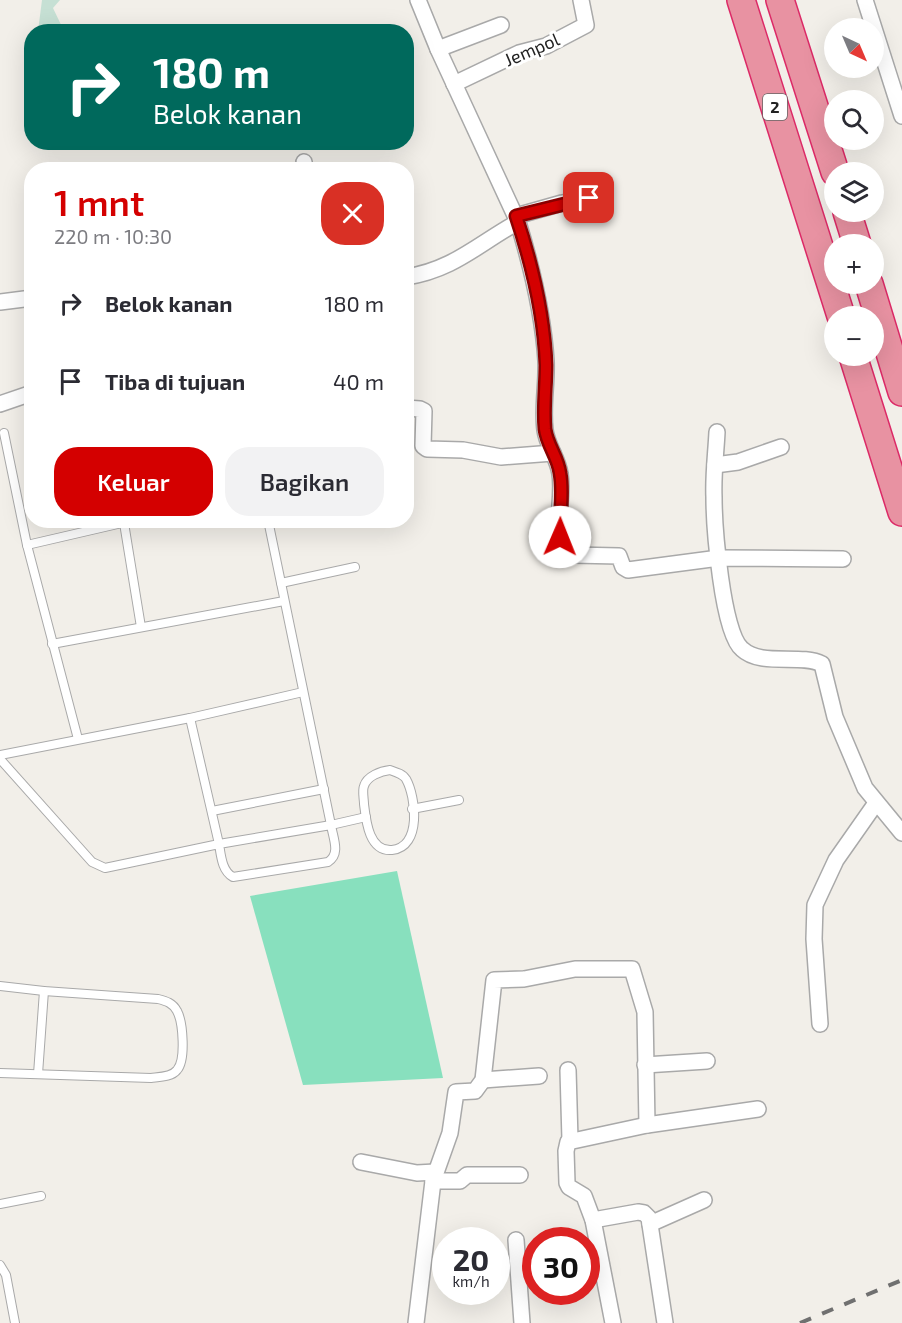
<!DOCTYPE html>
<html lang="id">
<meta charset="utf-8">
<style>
body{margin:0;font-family:"Exo 2",sans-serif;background:#f2f2f3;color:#2b2b33;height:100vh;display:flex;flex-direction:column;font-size:22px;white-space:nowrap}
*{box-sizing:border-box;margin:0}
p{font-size:20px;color:#7c7c81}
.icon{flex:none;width:33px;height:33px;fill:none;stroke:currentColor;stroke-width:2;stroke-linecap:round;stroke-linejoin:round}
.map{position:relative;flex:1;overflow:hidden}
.side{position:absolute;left:24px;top:162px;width:390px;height:366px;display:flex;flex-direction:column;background:#fff;border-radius:24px;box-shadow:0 6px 24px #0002}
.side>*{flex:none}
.guide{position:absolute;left:24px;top:24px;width:390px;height:126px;border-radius:24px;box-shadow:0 6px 24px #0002;background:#00695c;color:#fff;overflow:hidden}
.needle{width:39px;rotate:136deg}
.tools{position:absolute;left:824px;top:18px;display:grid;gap:12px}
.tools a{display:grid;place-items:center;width:60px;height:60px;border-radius:50%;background:#fff;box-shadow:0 6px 24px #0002;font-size:30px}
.speed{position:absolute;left:432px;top:1227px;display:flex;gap:12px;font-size:30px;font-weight:700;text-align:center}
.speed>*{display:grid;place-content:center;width:78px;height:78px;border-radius:50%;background:#fff;box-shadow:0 6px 24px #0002;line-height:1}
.speed small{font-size:15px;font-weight:400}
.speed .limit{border:9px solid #d22;background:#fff;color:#111}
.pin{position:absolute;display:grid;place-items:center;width:51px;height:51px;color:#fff;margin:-26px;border-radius:12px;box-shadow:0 3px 9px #0006}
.me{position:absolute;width:66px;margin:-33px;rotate:1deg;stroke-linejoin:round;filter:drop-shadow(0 0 4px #0008)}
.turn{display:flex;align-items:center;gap:21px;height:126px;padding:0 30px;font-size:27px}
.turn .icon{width:78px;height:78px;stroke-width:2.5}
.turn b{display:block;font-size:42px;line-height:51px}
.round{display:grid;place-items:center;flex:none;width:63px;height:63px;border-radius:24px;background:#f2f2f3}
.overview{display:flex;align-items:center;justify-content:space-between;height:102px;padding:0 30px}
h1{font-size:36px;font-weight:600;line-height:45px;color:#d40000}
.primary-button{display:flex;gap:12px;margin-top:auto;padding:12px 30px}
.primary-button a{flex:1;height:69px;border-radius:24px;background:#d40000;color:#fff;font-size:24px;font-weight:600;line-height:69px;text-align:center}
.primary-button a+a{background:#f2f2f3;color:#2b2b33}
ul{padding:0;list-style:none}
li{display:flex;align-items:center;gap:18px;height:78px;padding:0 30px}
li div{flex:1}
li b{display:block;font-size:22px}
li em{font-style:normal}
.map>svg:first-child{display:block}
.wetland{fill:#c6e0d4}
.pitch{fill:#88e0be}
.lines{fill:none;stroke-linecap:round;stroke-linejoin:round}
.lane-casing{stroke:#a9a9a9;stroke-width:10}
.street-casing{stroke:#a9a9a9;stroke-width:18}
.highway-casing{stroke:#dc2a67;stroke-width:30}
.lane{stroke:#fff;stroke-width:8}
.street{stroke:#fff;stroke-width:15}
.highway{stroke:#e892a2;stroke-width:27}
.rail{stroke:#707070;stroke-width:4;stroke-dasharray:12 12;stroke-linecap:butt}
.route-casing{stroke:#8a0000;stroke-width:15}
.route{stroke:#d40000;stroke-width:10}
.labels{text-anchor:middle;stroke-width:6;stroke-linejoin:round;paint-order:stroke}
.shield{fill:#fff;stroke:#646464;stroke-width:1.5}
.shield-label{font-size:16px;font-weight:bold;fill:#222}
.street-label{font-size:18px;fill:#222;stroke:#fff}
</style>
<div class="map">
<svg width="902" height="1323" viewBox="0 0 902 1323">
<rect width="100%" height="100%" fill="#f2efe9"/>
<polygon class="wetland" points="42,0 60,0 53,8 64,31 38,31"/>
<polygon class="pitch" points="397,871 443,1078 303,1085 250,896"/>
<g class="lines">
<g class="lane-casing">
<g id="lane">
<polyline points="4,433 27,545 78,739"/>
<polyline points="268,520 331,825 366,817"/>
<polyline points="124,523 141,627"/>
<polyline points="27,545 135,520"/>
<polyline points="281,583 355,567"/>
<polyline points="52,644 284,601"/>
<polyline points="0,755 190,718 303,692"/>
<path d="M0,759L92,862L105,868L219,844L331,825C333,838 341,854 328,862L233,877C222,871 221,856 219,844L190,718"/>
<path d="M390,770C396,772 403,774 406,779C416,797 422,847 392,850C369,852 366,821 364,804C364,799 362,791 364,786C367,776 381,771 390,770Z"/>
<polyline points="412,809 459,800"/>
<polyline points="212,811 324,789"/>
<path d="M0,986L44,991L158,999C166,1001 173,1003 177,1011C183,1022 186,1060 177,1070C172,1077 159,1077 151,1078L0,1073"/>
<polyline points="38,1074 44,991"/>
<polyline points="0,1204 41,1196"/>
<polyline points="0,1265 6,1275 15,1323"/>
</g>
</g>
<g class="street-casing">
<g id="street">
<polyline points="865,0 902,116"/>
<polyline points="438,49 501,25"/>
<polyline points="454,84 519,53 546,46 586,25 581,0"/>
<polyline points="304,162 305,170"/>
<polyline points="516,216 562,203 589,198"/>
<path d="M518,222C532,268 543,313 546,361C547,384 542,408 545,430C547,446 558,458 560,474C564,499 553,527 564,551L573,555L619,556L623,567L628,570L719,558L843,559"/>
<path d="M406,277C453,270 478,244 518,222L438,49L418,0"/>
<polyline points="0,302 32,298"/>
<polyline points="0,404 32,393"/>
<polyline points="406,408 420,409 424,411 423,446 427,449 463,450 501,457 553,453"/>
<path d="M717,432C716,453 713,475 714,497C714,524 722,633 742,649C761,667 800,653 822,664L835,717L865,788L902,833"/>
<polyline points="715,465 738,462 781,447"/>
<polyline points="820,1024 814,939 815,905 836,860 876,803"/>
<polyline points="645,1065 707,1061"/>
<polyline points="568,1070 570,1140"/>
<polyline points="483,1080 539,1076"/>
<polyline points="361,1162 417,1173 435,1172"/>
<polyline points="433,1181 460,1181 467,1175 520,1175"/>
<polyline points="593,1220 638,1212 644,1213 649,1218 665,1323"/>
<polyline points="650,1224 704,1200"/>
<polyline points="516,1240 522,1323"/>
<polyline points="416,1323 433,1181 450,1133 456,1092 475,1091 483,1080 494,980 524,979 575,969 632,969 645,1012 647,1125"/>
<polyline points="613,1323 593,1220 584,1196 569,1187 567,1183 566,1151 568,1142 647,1125 758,1109"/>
</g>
</g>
<g class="highway-casing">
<g id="highway">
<polyline points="741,0 841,316"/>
<polyline points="780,0 835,172"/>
<polyline points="847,212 857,244"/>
<polyline points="869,284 902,392"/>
<polyline points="853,356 902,512"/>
</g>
</g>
<use href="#lane" class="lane"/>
<use href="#street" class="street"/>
<use href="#highway" class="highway"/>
<polyline class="rail" points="800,1323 902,1280"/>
</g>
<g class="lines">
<g class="route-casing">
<path id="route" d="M560,537C559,516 564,494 560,473C558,457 547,445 545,429C543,408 546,386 546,365C544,313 532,264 516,216L589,198"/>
</g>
<use href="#route" class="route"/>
</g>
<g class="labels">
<rect class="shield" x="763" y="94" width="24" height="26" rx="4.5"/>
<g class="shield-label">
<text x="775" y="113">2</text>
</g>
<g class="street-label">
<text transform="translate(532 50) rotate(-23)" y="6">Jempol</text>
</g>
</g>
</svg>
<div class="tools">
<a><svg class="needle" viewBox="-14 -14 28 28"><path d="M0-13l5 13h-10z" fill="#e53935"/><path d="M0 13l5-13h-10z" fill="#7c7c81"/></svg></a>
<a><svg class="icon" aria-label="search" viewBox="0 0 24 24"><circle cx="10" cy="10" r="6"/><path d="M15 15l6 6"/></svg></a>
<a><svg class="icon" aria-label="layers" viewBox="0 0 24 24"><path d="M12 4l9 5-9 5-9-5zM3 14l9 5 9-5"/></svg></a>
<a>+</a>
<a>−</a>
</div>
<div class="speed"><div>20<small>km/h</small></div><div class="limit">30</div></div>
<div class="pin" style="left:589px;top:198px;background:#d93025"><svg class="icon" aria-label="arrive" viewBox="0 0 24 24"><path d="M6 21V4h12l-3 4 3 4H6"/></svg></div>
<svg class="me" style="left:560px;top:537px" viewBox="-20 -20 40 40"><circle r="19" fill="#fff"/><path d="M0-13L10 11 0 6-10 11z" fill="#d40000"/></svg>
<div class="guide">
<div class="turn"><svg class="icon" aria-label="right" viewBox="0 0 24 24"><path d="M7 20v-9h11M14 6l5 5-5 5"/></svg><div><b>180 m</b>Belok kanan</div></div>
</div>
<section class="side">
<div class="overview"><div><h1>1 mnt</h1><p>220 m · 10:30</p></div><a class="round" style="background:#d93025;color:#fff"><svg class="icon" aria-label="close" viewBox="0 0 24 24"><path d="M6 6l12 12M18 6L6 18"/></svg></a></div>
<ul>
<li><svg class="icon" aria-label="right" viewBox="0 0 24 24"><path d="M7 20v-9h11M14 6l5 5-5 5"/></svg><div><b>Belok kanan</b></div><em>180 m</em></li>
<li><svg class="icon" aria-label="arrive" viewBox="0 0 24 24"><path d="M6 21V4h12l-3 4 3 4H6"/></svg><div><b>Tiba di tujuan</b></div><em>40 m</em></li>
</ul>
<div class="primary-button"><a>Keluar</a><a>Bagikan</a></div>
</section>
</div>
